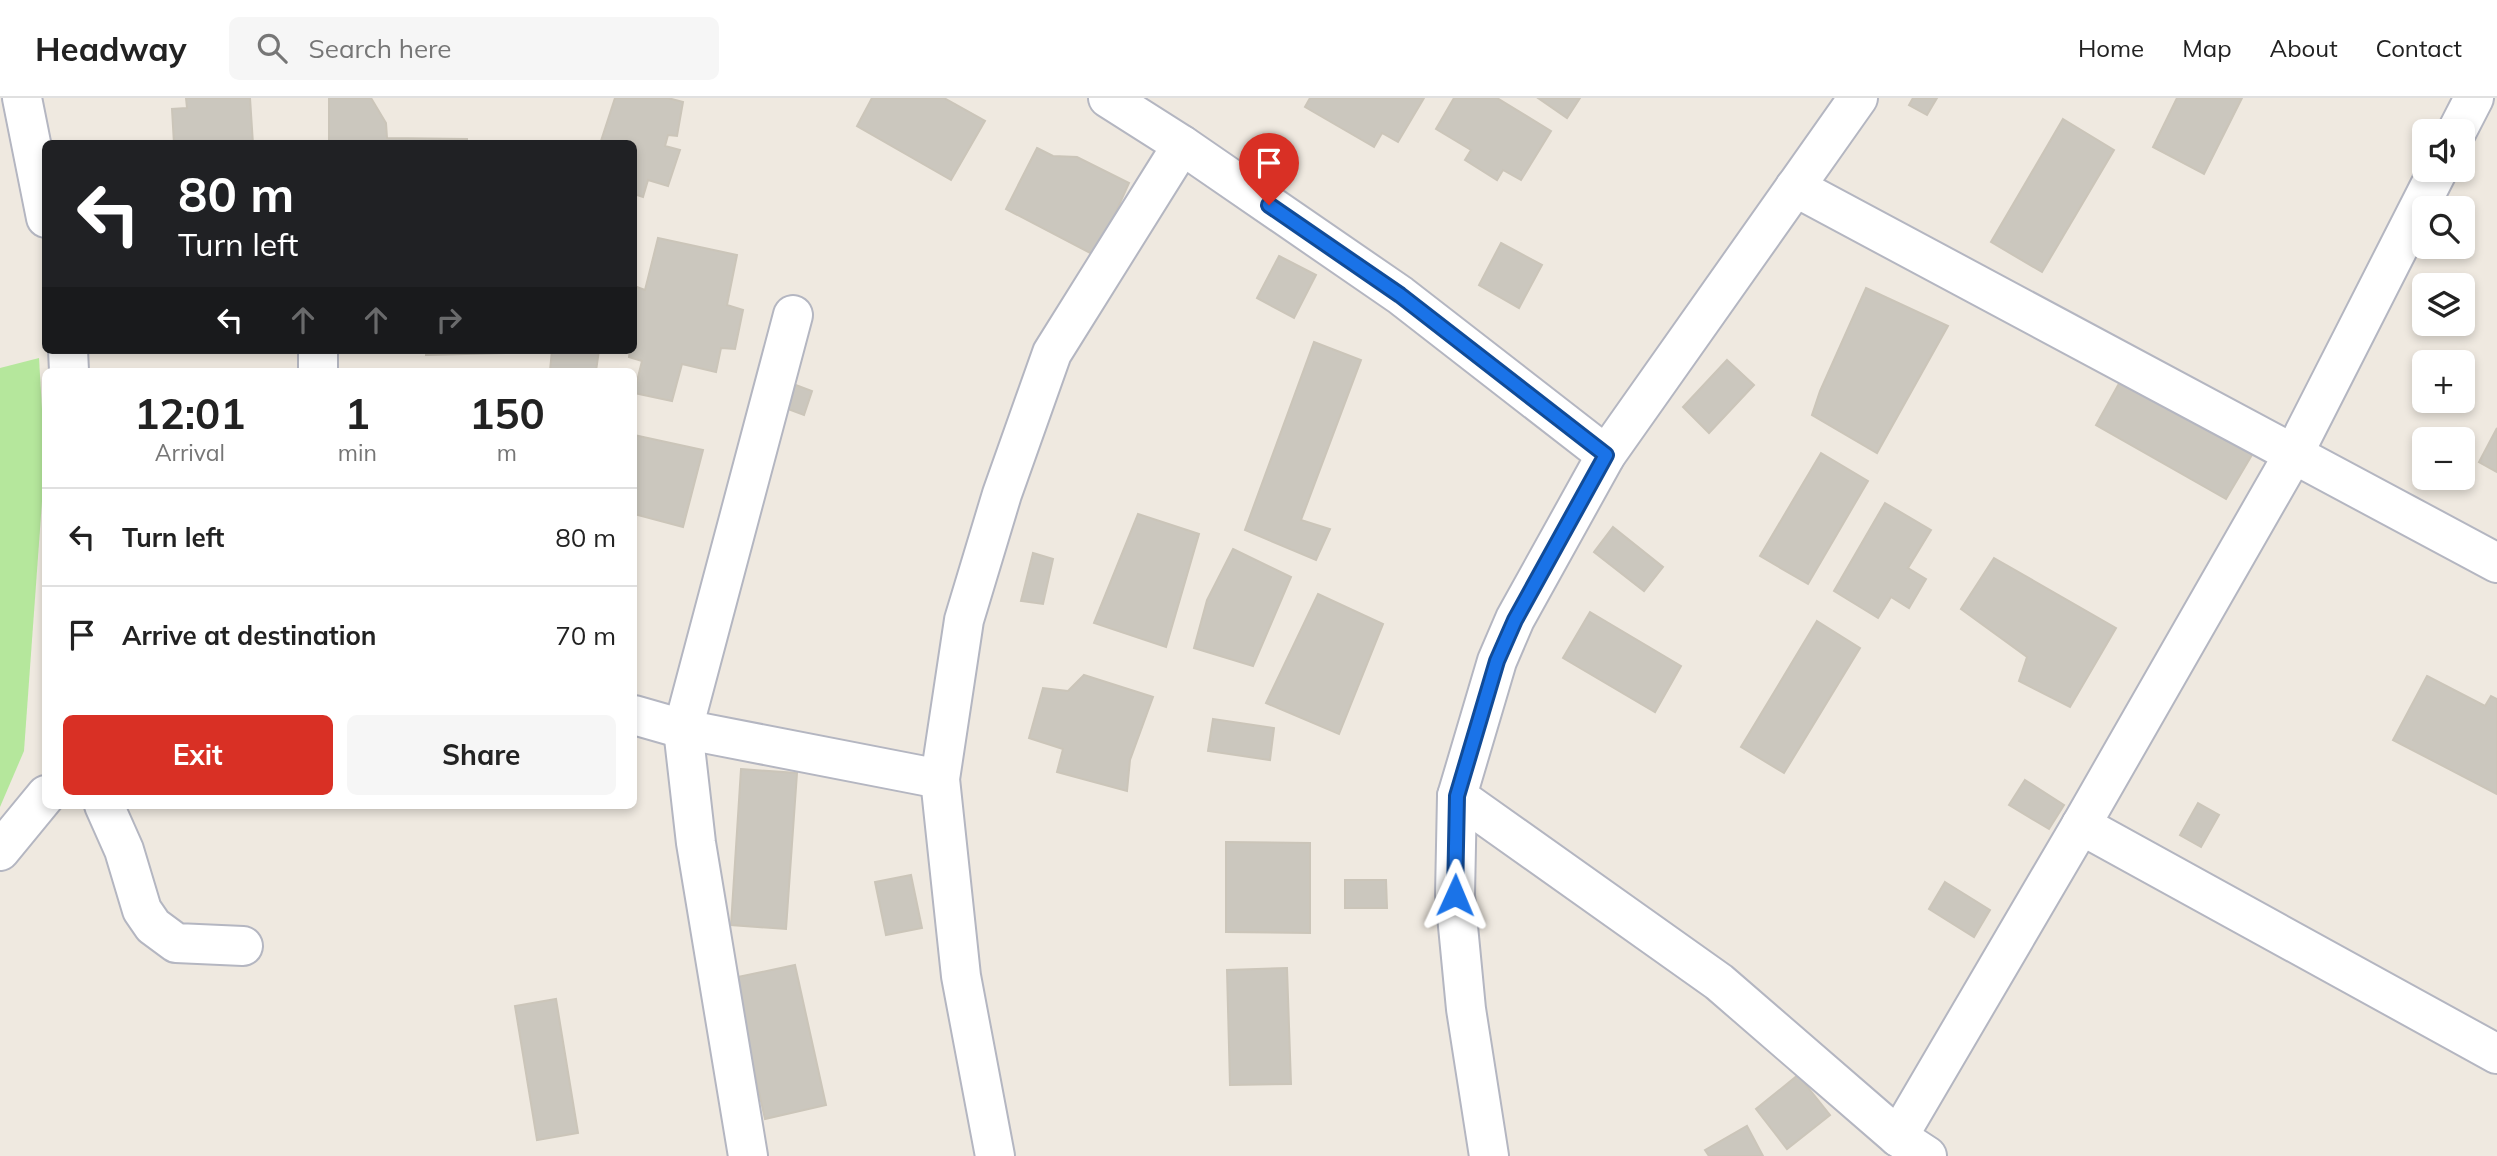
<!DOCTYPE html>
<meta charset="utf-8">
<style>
body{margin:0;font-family:Mulish,sans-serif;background:#f6f6f6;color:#222;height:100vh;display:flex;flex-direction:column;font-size:26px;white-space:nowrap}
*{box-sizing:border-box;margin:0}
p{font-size:23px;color:#767676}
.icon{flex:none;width:38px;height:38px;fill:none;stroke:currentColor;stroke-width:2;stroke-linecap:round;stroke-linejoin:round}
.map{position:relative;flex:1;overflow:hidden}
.details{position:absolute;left:42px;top:270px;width:595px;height:441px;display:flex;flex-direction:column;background:#fff;border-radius:10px;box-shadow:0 4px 10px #0003}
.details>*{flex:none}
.guide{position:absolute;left:42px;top:42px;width:595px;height:214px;border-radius:10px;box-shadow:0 4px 10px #0003;background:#202124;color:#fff;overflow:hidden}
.buttons{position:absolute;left:2412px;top:21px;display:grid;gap:14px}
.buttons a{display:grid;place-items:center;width:63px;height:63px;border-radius:10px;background:#fff;box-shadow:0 4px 10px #0003;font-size:35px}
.pin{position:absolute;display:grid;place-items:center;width:60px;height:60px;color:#fff;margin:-72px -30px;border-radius:50% 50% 50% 0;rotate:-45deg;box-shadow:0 0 7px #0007}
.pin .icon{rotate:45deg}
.me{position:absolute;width:77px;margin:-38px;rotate:1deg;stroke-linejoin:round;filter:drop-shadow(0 0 5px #0008)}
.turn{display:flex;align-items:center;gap:24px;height:147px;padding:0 21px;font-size:32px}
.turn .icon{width:91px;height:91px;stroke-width:2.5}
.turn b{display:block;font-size:49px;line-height:60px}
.lanes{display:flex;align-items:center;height:66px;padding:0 21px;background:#0003;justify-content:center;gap:35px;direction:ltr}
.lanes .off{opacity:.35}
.eta{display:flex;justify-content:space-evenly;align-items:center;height:119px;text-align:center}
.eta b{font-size:42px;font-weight:700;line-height:49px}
.action{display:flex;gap:14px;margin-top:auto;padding:14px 21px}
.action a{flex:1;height:80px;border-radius:10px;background:#d93025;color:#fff;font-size:28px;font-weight:700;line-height:80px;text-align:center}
.action a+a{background:#f6f6f6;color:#222}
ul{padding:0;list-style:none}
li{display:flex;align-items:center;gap:21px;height:98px;padding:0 21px;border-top:2px solid #e0e0e0}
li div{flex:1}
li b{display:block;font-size:26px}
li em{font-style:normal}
header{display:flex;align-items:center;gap:42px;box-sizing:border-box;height:98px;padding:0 35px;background:#fff;border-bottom:2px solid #e0e0e0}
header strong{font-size:33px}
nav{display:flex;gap:38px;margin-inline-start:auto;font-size:24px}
.search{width:490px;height:63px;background:#f6f6f6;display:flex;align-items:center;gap:18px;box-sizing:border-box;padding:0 24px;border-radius:10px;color:#767676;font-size:26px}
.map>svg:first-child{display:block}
.green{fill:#b5e79c}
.building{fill:#cbc7be;stroke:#cbc5b9;stroke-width:2}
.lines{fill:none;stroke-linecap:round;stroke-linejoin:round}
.minor-casing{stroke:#b4b6c1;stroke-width:42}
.minor{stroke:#fff;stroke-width:38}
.route-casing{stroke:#114b97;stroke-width:18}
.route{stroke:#1a73e8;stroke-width:12}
</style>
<header>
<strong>Headway</strong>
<div class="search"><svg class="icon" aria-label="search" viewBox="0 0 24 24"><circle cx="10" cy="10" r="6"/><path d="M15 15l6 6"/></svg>Search here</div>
<nav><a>Home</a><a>Map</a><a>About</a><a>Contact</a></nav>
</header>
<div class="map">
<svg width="2497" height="1058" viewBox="0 0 2497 1058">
<rect width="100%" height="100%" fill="#efe9e0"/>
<polygon class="green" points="39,260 45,362 24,653 0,709 0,270"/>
<g class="building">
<polygon points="186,0 250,0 253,46 174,46 172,11 187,10"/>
<polygon points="329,0 371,0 386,25 387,40 467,41 467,46 329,46"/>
<polygon points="615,0 668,0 683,4 677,38 668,37 665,48 680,52 668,88 648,82 643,99 634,96 634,46 600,46"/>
<polygon points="872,0 944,0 985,23 951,82 857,28"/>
<polygon points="1310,0 1424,0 1398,44 1382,35 1374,49 1305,9"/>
<polygon points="1454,0 1497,0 1551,33 1521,82 1503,72 1497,82 1465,62 1471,52 1436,31"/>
<polygon points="1538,0 1580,0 1567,20"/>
<polygon points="1913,0 1937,0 1927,17 1909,7"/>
<polygon points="2177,0 2242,0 2204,76 2153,49"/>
<polygon points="2063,21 2114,52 2042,174 1991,144"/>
<polygon points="1037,50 1053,58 1077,59 1129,85 1096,158 1006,111"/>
<polygon points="658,140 737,157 727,207 743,212 735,251 721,250 716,274 682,266 672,303 634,295 642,263 629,259 630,252 634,252 636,229 634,228 634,188 645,192"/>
<polygon points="1501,145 1542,167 1519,210 1479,187"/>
<polygon points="1279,158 1316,177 1294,220 1257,200"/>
<polygon points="1866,190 1948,228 1877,355 1812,317 1820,293"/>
<polygon points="1314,244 1361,262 1301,422 1330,431 1316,462 1245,432"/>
<polygon points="426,252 505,252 505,255 426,257"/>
<polygon points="552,252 599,252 596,273 550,273"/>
<polygon points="1727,262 1754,287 1709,335 1683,309"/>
<polygon points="2122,280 2253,355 2226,401 2096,327"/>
<polygon points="793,286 812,293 804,317 785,310"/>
<polygon points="2497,330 2497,374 2479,364"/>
<polygon points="634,337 703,352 683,429 634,416"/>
<polygon points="1821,355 1868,383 1808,486 1760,458"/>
<polygon points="1885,405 1931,432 1908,470 1926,481 1909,510 1891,499 1878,520 1834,493"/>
<polygon points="1138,416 1199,436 1166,549 1094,525"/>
<polygon points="1613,429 1663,469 1644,493 1594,454"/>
<polygon points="1233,451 1291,479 1253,568 1194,550 1207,502"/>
<polygon points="1033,455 1053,461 1043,506 1021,503"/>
<polygon points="1994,460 2116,530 2070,609 2019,583 2027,559 1961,511"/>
<polygon points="1318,496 1383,526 1339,636 1266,605"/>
<polygon points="1590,514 1681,568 1655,614 1563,560"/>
<polygon points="1817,523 1860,550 1784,675 1741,649"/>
<polygon points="1084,577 1153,599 1130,662 1127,693 1057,674 1063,651 1029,640 1043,590 1068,593"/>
<polygon points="2427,578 2485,608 2491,598 2497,601 2497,696 2393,642"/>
<polygon points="1213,621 1274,630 1270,662 1208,653"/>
<polygon points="741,671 797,675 786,831 731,827"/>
<polygon points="2025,682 2064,707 2049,731 2009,707"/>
<polygon points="2198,705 2219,717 2201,749 2180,737"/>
<polygon points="1226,744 1310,745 1310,835 1226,834"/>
<polygon points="911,777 922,830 886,837 875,784"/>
<polygon points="1345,782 1386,782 1387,810 1345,810"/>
<polygon points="1945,784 1990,812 1974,839 1929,811"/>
<polygon points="795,867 826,1007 765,1021 733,880"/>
<polygon points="1287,870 1291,986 1230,987 1227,872"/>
<polygon points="556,901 578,1035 537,1042 515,908"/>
<polygon points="1798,977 1830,1017 1787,1051 1756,1011"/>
<polygon points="1747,1028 1763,1058 1709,1058 1705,1052"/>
</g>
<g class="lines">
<g class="minor-casing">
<g id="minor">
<polyline points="22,0 46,120"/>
<polyline points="1108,0 1182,47 1400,197 1606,357"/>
<polyline points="2457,33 2474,0"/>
<polyline points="1795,89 2497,465"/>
<polyline points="68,252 69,273"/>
<polyline points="318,273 318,252"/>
<polyline points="634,617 683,631 940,681"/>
<polyline points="1457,698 1719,884 1898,1039 1927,1058"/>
<polyline points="104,707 124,752 142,812 153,828 176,845 243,848"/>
<polyline points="2081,727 2497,956"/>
<polyline points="0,753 46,697"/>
<polyline points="1898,1039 2081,727 2293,357 2438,72"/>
<polyline points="748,1058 696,745 683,631 793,217"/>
<polyline points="995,1058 961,878 940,681 964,522 1002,396 1052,255 1182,47"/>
<polyline points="1489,1058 1466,911 1455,797 1457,698 1497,563 1515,521 1606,357 1858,0"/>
</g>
</g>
<use href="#minor" class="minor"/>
</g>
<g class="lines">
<g class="route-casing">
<polyline id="route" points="1269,107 1400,197 1606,357 1515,522 1497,563 1457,698 1455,797"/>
</g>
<use href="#route" class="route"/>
</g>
</svg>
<div class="buttons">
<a><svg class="icon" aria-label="sound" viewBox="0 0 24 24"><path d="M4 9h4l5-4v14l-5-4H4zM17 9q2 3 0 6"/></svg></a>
<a><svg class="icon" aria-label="search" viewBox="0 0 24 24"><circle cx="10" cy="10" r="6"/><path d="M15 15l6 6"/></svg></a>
<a><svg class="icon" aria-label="layers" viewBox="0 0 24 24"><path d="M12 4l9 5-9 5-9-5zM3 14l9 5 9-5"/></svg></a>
<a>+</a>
<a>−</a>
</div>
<div class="pin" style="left:1269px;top:107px;background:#d93025"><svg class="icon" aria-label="arrive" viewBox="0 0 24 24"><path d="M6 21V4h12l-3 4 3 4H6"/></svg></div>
<svg class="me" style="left:1455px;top:797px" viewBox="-20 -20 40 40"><path d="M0-17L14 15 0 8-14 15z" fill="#1a73e8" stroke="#fff" stroke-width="4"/></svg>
<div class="guide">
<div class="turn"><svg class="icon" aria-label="left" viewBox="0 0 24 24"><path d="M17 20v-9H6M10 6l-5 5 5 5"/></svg><div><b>80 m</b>Turn left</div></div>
<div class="lanes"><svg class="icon" aria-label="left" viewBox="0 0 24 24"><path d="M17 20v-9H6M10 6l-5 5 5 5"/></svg><svg class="icon off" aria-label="ahead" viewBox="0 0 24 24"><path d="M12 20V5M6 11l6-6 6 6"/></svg><svg class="icon off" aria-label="ahead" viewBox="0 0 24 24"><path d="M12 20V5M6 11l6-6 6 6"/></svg><svg class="icon off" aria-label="right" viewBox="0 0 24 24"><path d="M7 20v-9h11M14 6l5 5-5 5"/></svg></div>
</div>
<section class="details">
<div class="eta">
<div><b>12:01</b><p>Arrival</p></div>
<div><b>1</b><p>min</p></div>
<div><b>150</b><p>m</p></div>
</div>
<ul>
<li><svg class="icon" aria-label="left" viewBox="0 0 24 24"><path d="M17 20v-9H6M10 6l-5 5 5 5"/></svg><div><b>Turn left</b></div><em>80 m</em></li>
<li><svg class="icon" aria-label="arrive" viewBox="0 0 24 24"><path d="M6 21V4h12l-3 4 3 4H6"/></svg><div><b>Arrive at destination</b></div><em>70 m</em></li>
</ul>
<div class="action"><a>Exit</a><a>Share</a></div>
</section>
</div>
